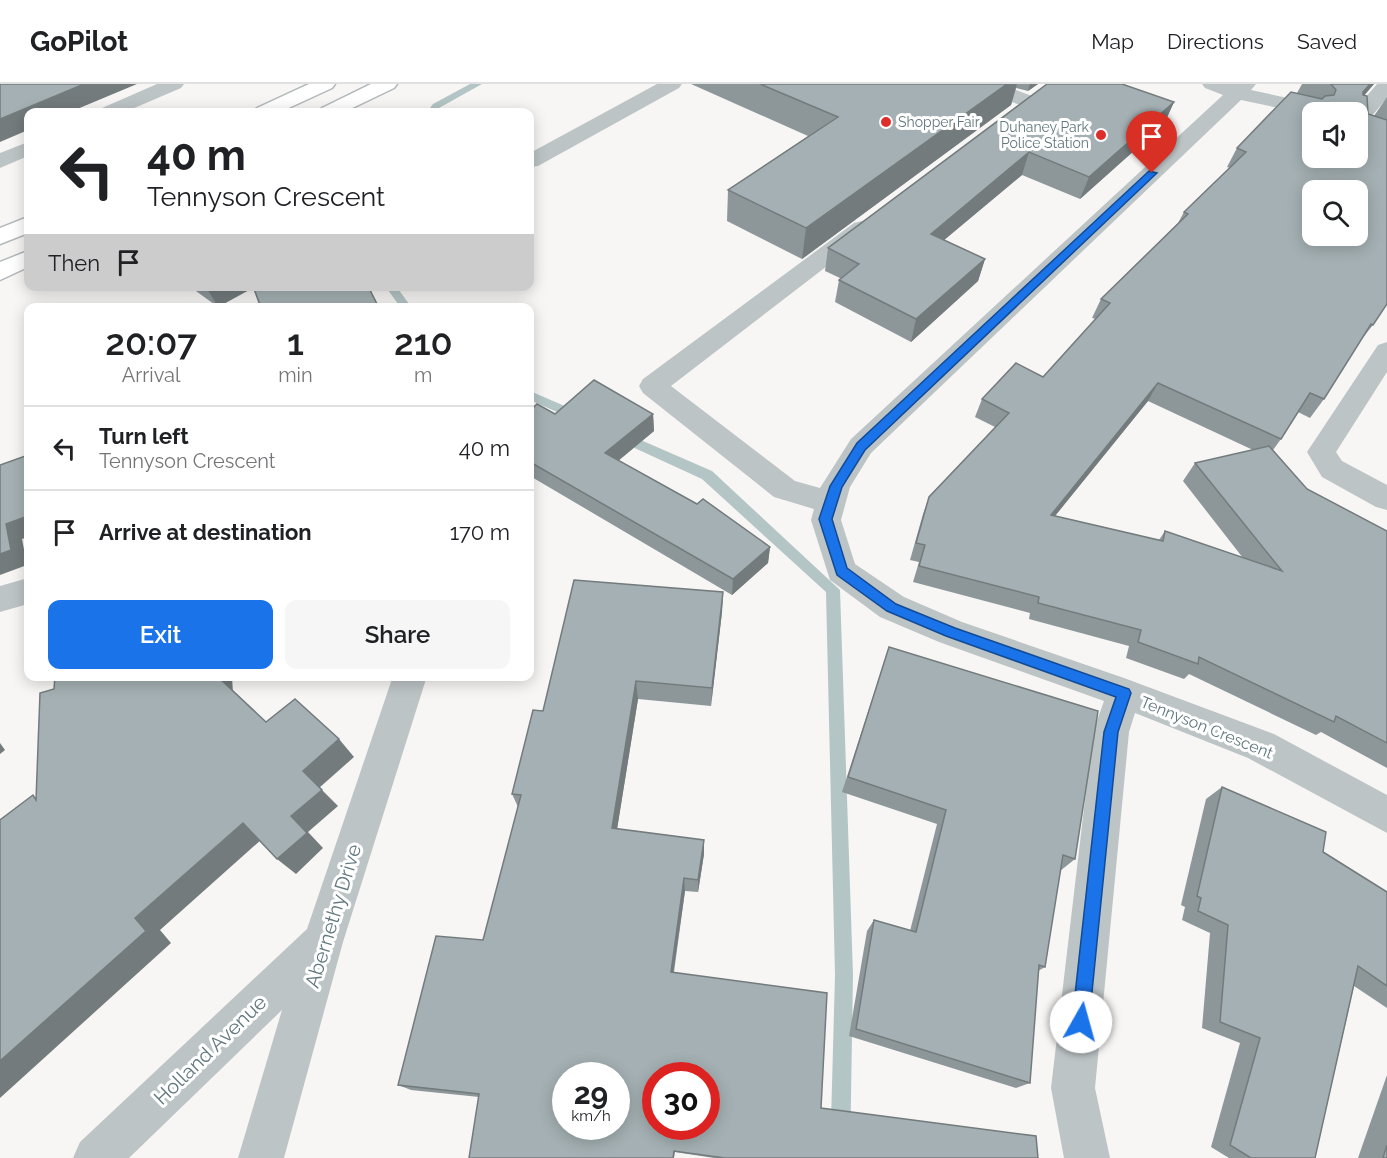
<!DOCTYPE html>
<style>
body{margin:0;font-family:Raleway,sans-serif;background:#f6f6f6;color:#202124;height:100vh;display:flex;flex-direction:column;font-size:22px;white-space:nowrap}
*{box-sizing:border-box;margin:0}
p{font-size:20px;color:#757577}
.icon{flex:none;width:33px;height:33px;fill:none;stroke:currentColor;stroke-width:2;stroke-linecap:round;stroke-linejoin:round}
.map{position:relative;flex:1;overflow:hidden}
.drawer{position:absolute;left:24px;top:219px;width:510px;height:378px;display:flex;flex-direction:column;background:#fff;border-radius:12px;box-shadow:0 3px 15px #0003}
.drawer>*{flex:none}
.guide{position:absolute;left:24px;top:24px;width:510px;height:183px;border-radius:12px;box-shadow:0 3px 15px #0003;background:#fff;color:#202124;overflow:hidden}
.fabs{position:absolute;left:1302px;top:18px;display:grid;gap:12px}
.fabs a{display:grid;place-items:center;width:66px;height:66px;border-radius:12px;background:#fff;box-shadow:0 3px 15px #0003;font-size:30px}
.speed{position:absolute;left:552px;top:978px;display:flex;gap:12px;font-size:30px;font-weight:700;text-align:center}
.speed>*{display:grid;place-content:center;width:78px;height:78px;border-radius:50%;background:#fff;box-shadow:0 3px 15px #0003;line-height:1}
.speed small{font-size:15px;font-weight:400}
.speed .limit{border:9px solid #d22;background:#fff;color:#111}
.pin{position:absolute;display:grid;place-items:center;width:51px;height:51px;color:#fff;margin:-62px -26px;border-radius:50% 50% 50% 0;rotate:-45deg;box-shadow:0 0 6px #0007}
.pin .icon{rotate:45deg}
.me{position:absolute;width:66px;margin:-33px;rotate:7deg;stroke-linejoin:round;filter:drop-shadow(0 0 4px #0008)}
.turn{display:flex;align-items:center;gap:21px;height:126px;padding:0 24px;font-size:27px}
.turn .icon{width:78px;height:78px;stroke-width:2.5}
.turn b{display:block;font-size:42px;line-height:51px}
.then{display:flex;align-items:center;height:57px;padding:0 24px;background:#0003;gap:12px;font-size:22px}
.eta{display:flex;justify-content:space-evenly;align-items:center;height:102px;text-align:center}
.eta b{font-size:36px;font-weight:600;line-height:42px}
.action{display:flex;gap:12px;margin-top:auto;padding:12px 24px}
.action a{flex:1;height:69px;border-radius:12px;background:#1a73e8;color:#fff;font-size:24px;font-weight:600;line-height:69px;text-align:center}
.action a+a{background:#f6f6f6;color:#202124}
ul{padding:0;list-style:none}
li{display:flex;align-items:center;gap:18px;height:84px;padding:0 24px;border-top:2px solid #e0e0e0}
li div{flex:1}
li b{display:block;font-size:22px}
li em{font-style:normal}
header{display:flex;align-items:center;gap:36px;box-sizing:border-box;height:84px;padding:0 30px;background:#fff;border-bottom:2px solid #e0e0e0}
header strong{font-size:28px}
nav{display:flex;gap:33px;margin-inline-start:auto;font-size:21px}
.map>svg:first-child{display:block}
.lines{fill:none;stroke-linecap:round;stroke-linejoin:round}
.stream{fill:#b4c5c5;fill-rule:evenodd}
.highway-casing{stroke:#b3b8ba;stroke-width:3}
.minor{fill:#bdc4c6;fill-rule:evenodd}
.highway{fill:#fff;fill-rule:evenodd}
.wall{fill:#8d979a;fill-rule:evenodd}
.shaded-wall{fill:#737b7d}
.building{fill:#a4b0b3;stroke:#737b7d;stroke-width:1.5;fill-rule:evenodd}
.route{fill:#1a73e8;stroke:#114b97;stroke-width:1.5}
.poi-dot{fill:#de2e2c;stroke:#fff;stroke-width:2}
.labels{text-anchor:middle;stroke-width:6;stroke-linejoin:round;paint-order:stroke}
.far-poi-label{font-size:14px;fill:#62787e;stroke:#fff;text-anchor:start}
.street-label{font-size:16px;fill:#62787e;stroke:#fff}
.near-street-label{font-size:20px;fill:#62787e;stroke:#fff}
</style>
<header>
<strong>GoPilot</strong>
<nav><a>Map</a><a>Directions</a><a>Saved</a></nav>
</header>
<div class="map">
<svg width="1387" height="1074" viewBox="0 0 1387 1074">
<rect width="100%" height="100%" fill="#f7f6f4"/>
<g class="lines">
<g class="stream">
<polygon points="470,0 482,0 439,24 436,28 427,28 433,20"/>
<polygon points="385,202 396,202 412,224 401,224"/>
<polygon points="530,307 583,330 585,333 579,338 575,336 530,316"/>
<polygon points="620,347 712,387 840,506 853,891 850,1074 830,1074 835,891 826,508 702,395 615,355 614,352"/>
</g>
<g class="highway-casing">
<g id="highway">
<polygon points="309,0 335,0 332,4 280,28 254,28 257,24"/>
<polygon points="371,0 397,0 394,4 344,28 319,28 322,24"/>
<polygon points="28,133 28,149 0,160 0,144"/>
<polygon points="28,167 28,183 0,196 0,178"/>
</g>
</g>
<g class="minor">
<polygon points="157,0 184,0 181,4 125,28 99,28 102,24"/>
<polygon points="657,0 682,0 679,4 538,82 530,83 530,69"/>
<polygon points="972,0 1000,0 1037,14 1040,18 1037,22 1023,22 975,4"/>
<polygon points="1202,0 1256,0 1251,6 1320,21 1323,25 1321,28 1312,28 1312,31 1241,16 871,369 850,403 841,436 855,480 904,513 962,538 1124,594 1274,650 1387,711 1387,749 1248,674 1135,629 1129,648 1095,1004 1110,1074 1064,1074 1051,1004 1093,648 1104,617 939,558 880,533 830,496 811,436 814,425 774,413 643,309 639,302 643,295 854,139 862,137 870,139 874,144 870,149 671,302 795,397 820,404 851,355 1223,11 1205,4"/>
<polygon points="1377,0 1387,0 1387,14 1365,40 1358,42 1358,28 1353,28"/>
<polygon points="28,58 28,72 0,84 0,69"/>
<polygon points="1387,258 1387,288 1336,368 1342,377 1387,401 1387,426 1376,423 1322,393 1307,368 1378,261"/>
<polygon points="28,494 28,520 0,528 0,502"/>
<polygon points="393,592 427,592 343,858 284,1074 238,1074 282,926 129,1074 73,1074 80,1058 307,845"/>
</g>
<use href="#highway" class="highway"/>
</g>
<g class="wall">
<polygon points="691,0 1038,0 1028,7 1016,4 1011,21 802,175 727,137 728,106 808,52"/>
<polygon points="1047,0 1174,18 1164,40 1080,115 1022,91 944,156 985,175 978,197 911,258 835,218 839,196 840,194 825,187 828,164"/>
<path d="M1302,0H1374L1364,11L1368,30L1374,32L1387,13V220L1373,241L1360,257L1324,315L1310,334L1298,328L1281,355L1273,366L1307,405L1387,447V684L1321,648L1316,651L1189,590L1184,595L1126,574L1129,562L1029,535L1030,529L913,498L919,478L910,476L923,430L929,413L995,343L975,333L982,315L1043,293L1096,235L1092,234L1101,215L1178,139L1184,128L1230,84L1227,83L1237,64L1297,9ZM1148,317L1253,366L1195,379L1183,397L1243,474L1165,447L1159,456L1055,432Z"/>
<polygon points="189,202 368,202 253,204 218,223"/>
<polygon points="530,327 555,330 653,330 654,347 618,377 770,463 768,479 732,511 530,392"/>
<polygon points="723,508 722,528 711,622 638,615 617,745 704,756 704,770 698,808 685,807 674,888 821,1024 1038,1074 714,1074 675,1068 674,1074 469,1074 479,1013 411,1006 398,1001 483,856 518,723 512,710 543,627"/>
<polygon points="889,563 1075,775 1060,787 1045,883 1038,887 1030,999 1016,1004 849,952 867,847 874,836 910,847 937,740 842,708"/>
<polygon points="1222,703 1387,808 1387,924 1354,902 1315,1074 1229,1074 1211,1063 1240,959 1202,944 1210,849 1182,836 1185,823 1181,821 1206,715"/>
<polygon points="1387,991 1387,1074 1358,1074"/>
</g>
<g class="shaded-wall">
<polygon points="84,0 137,0 70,28 28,28 28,46 0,58 0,35"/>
<polygon points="1007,0 1017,0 1011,21 802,175 806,144"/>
<polygon points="1030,0 1038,0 1028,7"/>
<polygon points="1370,0 1374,0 1351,27 1363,8"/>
<polygon points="1174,18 1164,40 1080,115 1089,93"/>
<polygon points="1029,68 1022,91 925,172 931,150"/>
<polygon points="985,175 978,197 911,258 916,235"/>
<polygon points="214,202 254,202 254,203 218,223 208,206"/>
<polygon points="1158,299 1148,317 1042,448 1051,431"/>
<polygon points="653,330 654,347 607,386 605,369"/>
<polygon points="28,432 28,453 22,455 27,481 0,491 0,470 6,440"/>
<polygon points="770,463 768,479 732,511 733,495"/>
<polygon points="723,508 722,528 711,622 712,604"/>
<polygon points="217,592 232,592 233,610"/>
<polygon points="636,597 638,615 615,758 612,744"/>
<polygon points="339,655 354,673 319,704 303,687"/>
<polygon points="0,659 5,666 0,670"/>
<polygon points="322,706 338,722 308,748 323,764 296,790 277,775 291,732"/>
<polygon points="243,739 262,755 160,846 171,859 0,1014 0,977 135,834"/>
<polygon points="704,756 704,770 698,808 698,796"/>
<polygon points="684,794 685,807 672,897 671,888"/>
</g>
<g class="building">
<polygon points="0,0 84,0 0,35"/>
<polygon points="760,0 1007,0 806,144 728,106 838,33"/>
<polygon points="1047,0 1122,0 1174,18 1089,93 1029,68 931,150 985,175 916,235 839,196 859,180 828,164"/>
<path d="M1330,0H1370L1363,8V11L1367,12L1368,30L1387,36V220L1373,241L1371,240L1324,315L1310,309L1281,355L1158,299L1051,431L1163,457L1165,447L1282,487L1195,379L1269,362L1307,405L1387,447V659L1336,632L1334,638L1199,573L1198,580L1138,558L1141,546L1038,519L1039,513L919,482L925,461L916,459L929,413L1009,329L982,315L1016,279L1043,293L1110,219L1101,215L1188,130L1184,128L1246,68L1237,64L1291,8L1322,15L1325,12L1334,11L1336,6L1331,0ZM1312,28H1358V74H1312ZM1312,106H1358V152H1312Z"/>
<polygon points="203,202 214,202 208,206"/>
<polygon points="253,202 368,202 379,224 261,224"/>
<polygon points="594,296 653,330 605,369 697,420 703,415 770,463 733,495 530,378 530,327 537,320 555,330"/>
<polygon points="28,371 28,432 6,440 11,466 0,470 0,381"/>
<path d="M574,496L723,508L712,604L636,597L612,744L704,756L698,796L684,794L671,888L827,909L821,1024L1036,1052L1038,1074H725L674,1067L673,1074H469L479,1010L398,1001L436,852L483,856L521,711L512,710L533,626L543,627ZM566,992H616V1042H566ZM656,992H706V1042H656Z"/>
<polygon points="889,563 1098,627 1075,775 1063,771 1045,883 1039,881 1030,999 856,945 874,836 916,848 946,726 848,693"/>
<polygon points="55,592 217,592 266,638 295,615 339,655 303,687 322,706 291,732 307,749 277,775 243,739 135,834 146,847 0,977 0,736 33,711 36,716 40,609 54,605"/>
<polygon points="1222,703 1326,748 1323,768 1387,808 1387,902 1358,882 1315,1074 1251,1074 1230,1061 1260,954 1220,938 1228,841 1198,827 1201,814 1197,812"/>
<polygon points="1387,1061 1387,1074 1383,1074"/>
</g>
<polygon class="route" points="1149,87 1157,89 865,366 842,403 832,435 847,484 896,520 955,544 1129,605 1131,609 1118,648 1089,938 1087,944 1081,947 1074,944 1072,938 1104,648 1116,613 946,552 887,527 837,491 819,435 830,402 857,359"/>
<g class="poi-dot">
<circle cx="886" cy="38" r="6"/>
<circle cx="1101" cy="51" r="6"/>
</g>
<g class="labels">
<g class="far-poi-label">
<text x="898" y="43">Shopper Fair</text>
<text x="1089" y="48" text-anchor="end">Duhaney Park<tspan x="1089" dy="16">Police Station</tspan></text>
</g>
<g class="street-label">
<text transform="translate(1207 643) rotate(22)" y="6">Tennyson Crescent</text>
</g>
<g class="near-street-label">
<text transform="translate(333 832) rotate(-73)" y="7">Abernethy Drive</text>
<text transform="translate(210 966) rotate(-44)" y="7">Holland Avenue</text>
</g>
</g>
</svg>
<div class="fabs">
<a><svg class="icon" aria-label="sound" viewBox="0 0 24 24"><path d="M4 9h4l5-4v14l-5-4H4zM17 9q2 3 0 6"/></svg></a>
<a><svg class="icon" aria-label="search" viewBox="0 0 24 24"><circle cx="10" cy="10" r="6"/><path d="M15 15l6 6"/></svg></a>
</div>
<div class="speed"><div>29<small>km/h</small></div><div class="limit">30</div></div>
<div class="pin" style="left:1152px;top:89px;background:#d93025"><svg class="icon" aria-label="arrive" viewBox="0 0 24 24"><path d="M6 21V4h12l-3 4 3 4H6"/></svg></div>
<svg class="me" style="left:1081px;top:938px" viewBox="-20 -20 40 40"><circle r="19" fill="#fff"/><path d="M0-13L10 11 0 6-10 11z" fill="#1a73e8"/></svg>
<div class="guide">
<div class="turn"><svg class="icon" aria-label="left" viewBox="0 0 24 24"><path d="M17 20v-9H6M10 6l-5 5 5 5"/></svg><div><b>40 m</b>Tennyson Crescent</div></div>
<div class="then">Then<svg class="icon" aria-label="arrive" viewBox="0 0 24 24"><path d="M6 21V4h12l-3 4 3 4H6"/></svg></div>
</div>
<section class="drawer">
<div class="eta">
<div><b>20:07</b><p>Arrival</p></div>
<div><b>1</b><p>min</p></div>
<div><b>210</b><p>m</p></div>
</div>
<ul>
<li><svg class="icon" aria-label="left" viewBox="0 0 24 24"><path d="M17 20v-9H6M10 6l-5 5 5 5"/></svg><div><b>Turn left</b><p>Tennyson Crescent</p></div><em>40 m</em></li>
<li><svg class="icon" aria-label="arrive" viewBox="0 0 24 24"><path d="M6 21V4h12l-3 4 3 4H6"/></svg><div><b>Arrive at destination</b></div><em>170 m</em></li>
</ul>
<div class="action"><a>Exit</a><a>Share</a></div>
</section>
</div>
